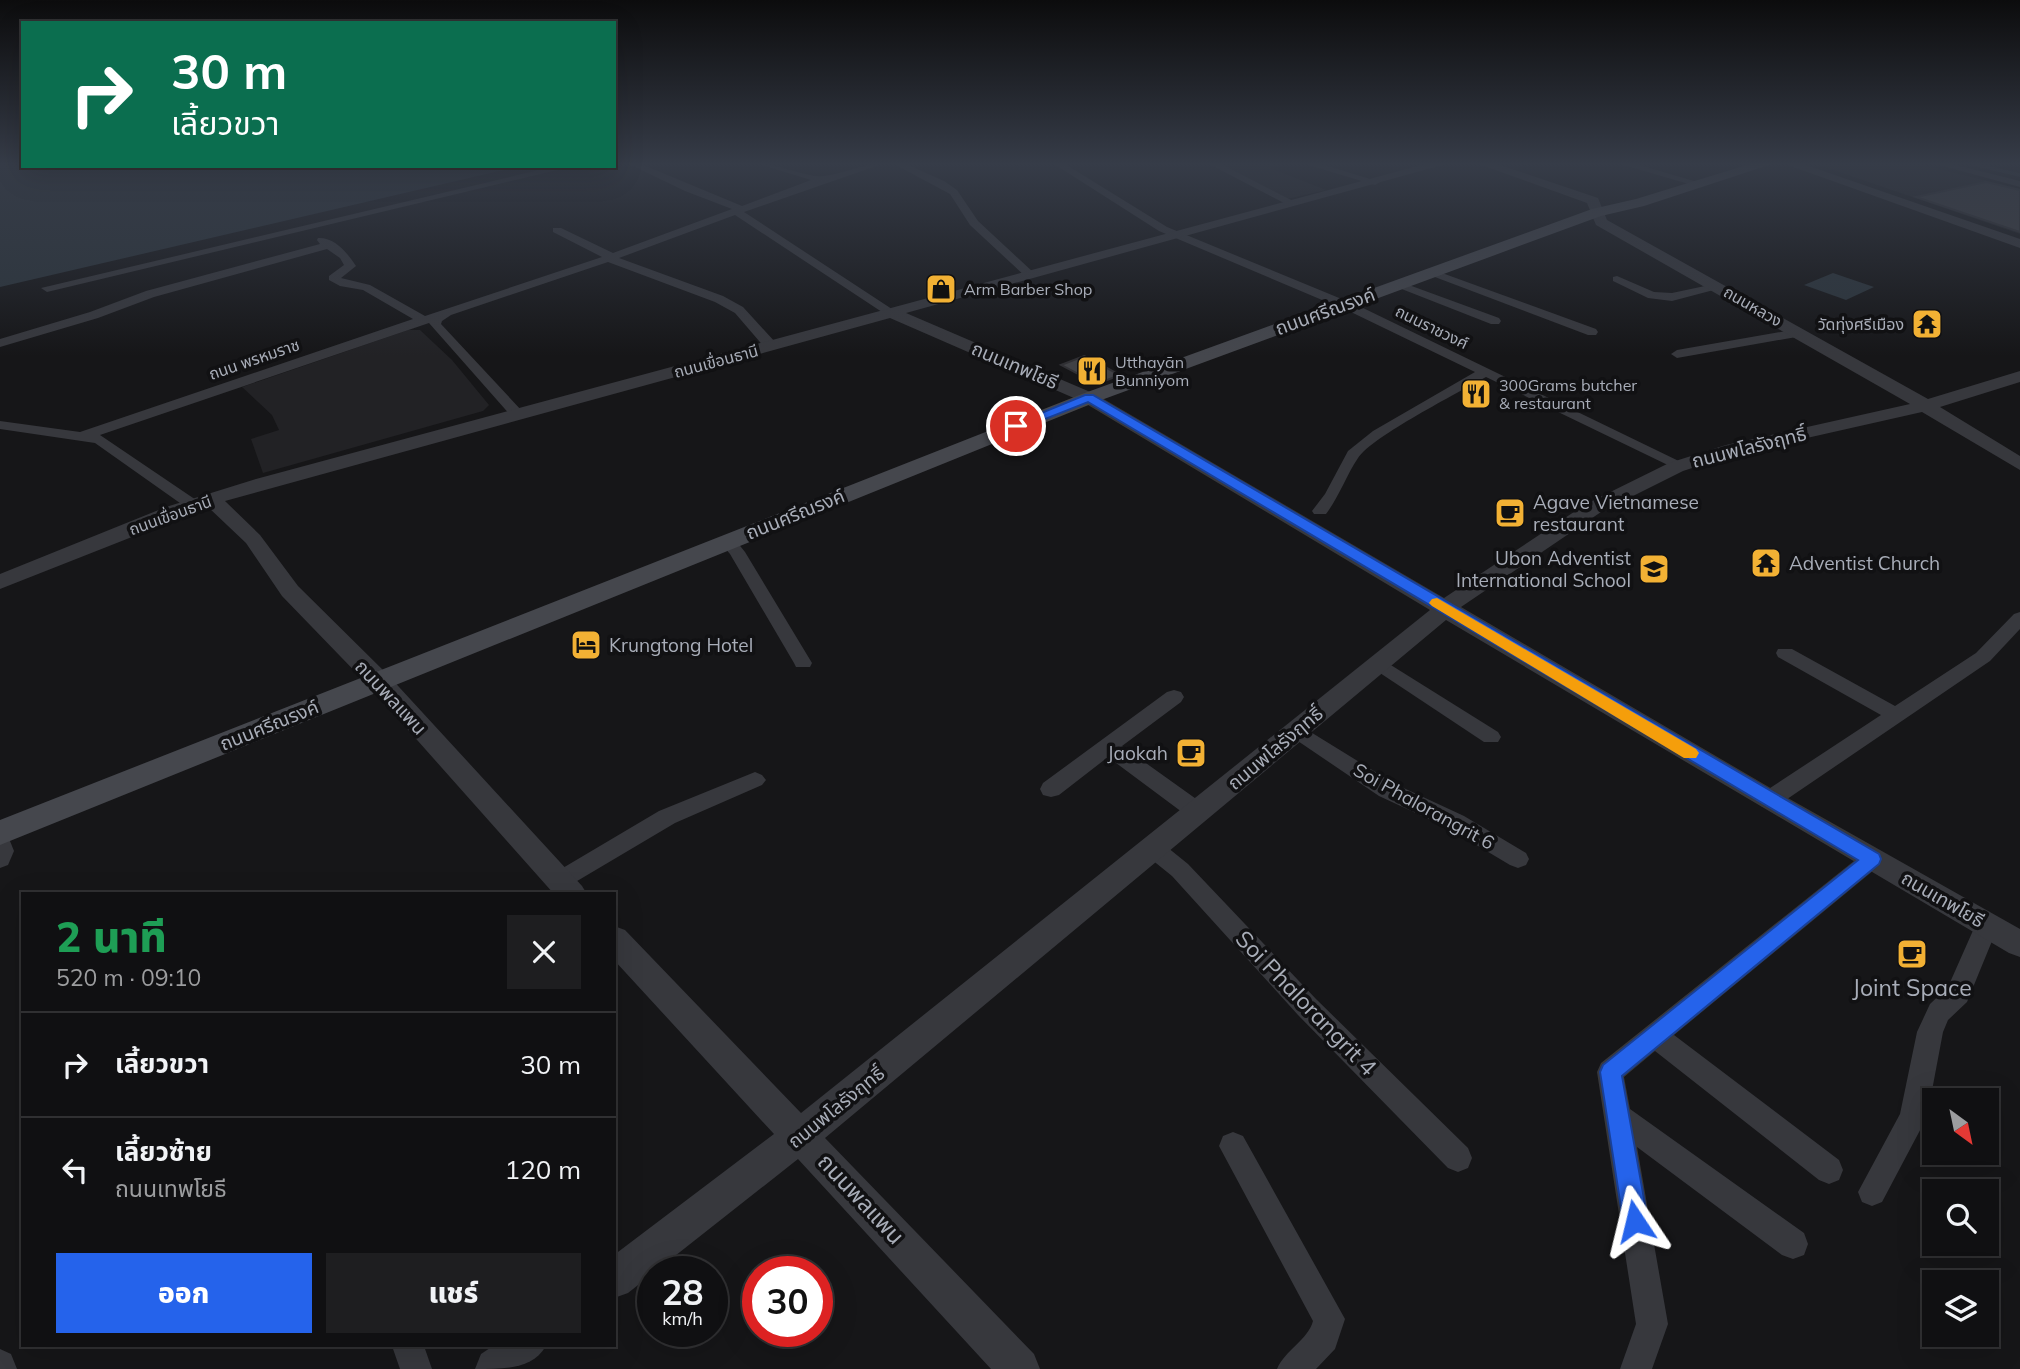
<!DOCTYPE html>
<html lang="th">
<meta charset="utf-8">
<style>
body{margin:0;font-family:Mulish,"Noto Sans Thai",sans-serif;background:#1e1e20;color:#f1f3f6;height:100vh;display:flex;flex-direction:column;font-size:26px;white-space:nowrap}
*{box-sizing:border-box;margin:0}
p{font-size:23px;color:#9c9d9f}
.icon{flex:none;width:38px;height:38px;fill:none;stroke:currentColor;stroke-width:2;stroke-linecap:round;stroke-linejoin:round}
.map{position:relative;flex:1;overflow:hidden}
.side{position:absolute;left:21px;top:892px;width:595px;height:455px;display:flex;flex-direction:column;background:#101012;border-radius:0px;box-shadow:0 7px 28px #0002,0 0 0 2px #303032}
.side>*{flex:none}
.banner{position:absolute;left:21px;top:21px;width:595px;height:147px;border-radius:0px;box-shadow:0 7px 28px #0002,0 0 0 2px #303032;background:#0b6e4f;color:#fff;overflow:hidden}
.needle{width:46px;rotate:147deg}
.tools{position:absolute;left:1922px;top:1088px;display:grid;gap:14px}
.tools a{display:grid;place-items:center;width:77px;height:77px;border-radius:0px;background:#101012;box-shadow:0 7px 28px #0002,0 0 0 2px #303032;font-size:35px}
.speed{position:absolute;left:637px;top:1256px;display:flex;gap:14px;font-size:35px;font-weight:700;text-align:center}
.speed>*{display:grid;place-content:center;width:91px;height:91px;border-radius:50%;background:#101012;box-shadow:0 7px 28px #0002,0 0 0 2px #303032;line-height:1}
.speed small{font-size:18px;font-weight:400}
.speed .limit{border:10px solid #d22;background:#fff;color:#111}
.pin{position:absolute;display:grid;place-items:center;width:60px;height:60px;color:#fff;margin:-30px;border:4px solid #fff;border-radius:50%;box-shadow:0 2px 7px #0007}
.me{position:absolute;width:77px;margin:-38px;rotate:350deg;stroke-linejoin:round;filter:drop-shadow(0 0 5px #0008)}
.turn{display:flex;align-items:center;gap:24px;height:147px;padding:0 35px;font-size:32px}
.turn .icon{width:91px;height:91px;stroke-width:2.5}
.turn b{display:block;font-size:49px;line-height:60px}
.round{display:grid;place-items:center;flex:none;width:74px;height:74px;border-radius:0px;background:#1e1e20}
.headline{display:flex;align-items:center;justify-content:space-between;height:119px;padding:0 35px}
h1{font-size:42px;font-weight:800;line-height:52px;color:#1e9e55}
.primary-button{display:flex;gap:14px;margin-top:auto;padding:14px 35px}
.primary-button a{flex:1;height:80px;border-radius:0px;background:#2563eb;color:#fff;font-size:28px;font-weight:800;line-height:80px;text-align:center}
.primary-button a+a{background:#1e1e20;color:#f1f3f6}
ul{padding:0;list-style:none}
li{display:flex;align-items:center;gap:21px;height:105px;padding:0 35px;border-top:2px solid #303032}
li div{flex:1}
li b{display:block;font-size:26px}
li em{font-style:normal}
.map>svg:first-child{display:block}
.built{fill:#222225}
.water{fill:#2c353c}
.lines{fill:none;stroke-linecap:round;stroke-linejoin:round}
.stream{stroke:#2c353c;stroke-width:3.5}
.building{fill:#404145;stroke:#303034;stroke-width:2}
.minor{fill:#37383d;fill-rule:evenodd}
.tertiary{fill:#37383d;fill-rule:evenodd}
.secondary{fill:#45474d;fill-rule:evenodd}
.route{fill:#2563eb;stroke:#184099;stroke-width:2}
.slow{fill:#f59e0b}
.labels{text-anchor:middle;stroke-width:7;stroke-linejoin:round;paint-order:stroke}
.far-poi-label{font-size:16px;fill:#a8adb8;stroke:#111113;text-anchor:start}
.far-street-label{font-size:16px;fill:#a8adb8;stroke:#111113}
.street-label{font-size:19px;fill:#a8adb8;stroke:#111113}
.poi-label{font-size:19px;fill:#a8adb8;stroke:#111113;text-anchor:start}
.near-poi-label{font-size:23px;fill:#a8adb8;stroke:#111113}
.near-street-label{font-size:23px;fill:#a8adb8;stroke:#111113}
</style>
<div class="map">
<svg width="2020" height="1369" viewBox="0 0 2020 1369">
<rect width="100%" height="100%" fill="#161618"/>
<g class="built">
<polygon points="1216,164 1285,164 1270,168 1326,190 1287,199"/>
<polygon points="1816,164 1918,164 2020,189 2020,234"/>
<polygon points="408,330 420,330 452,360 489,405 483,411 263,473 251,439 279,430 272,415 242,387"/>
</g>
<g class="water">
<polygon points="0,164 23,166 521,166 0,287"/>
<polygon points="1833,273 1874,287 1846,300 1804,285"/>
</g>
<g class="lines">
<polyline class="stream" points="1973,164 2020,175"/>
</g>
<g class="building">
<polygon points="1986,182 2020,190 2020,232 1916,197"/>
<polygon points="1084,356 1105,367 1120,375 1097,384 1061,365"/>
</g>
<g class="lines">
<g class="minor">
<path d="M629,164H641L742,206L811,180L759,164C779,164 807,178 823,176C844,174 861,164 882,164L744,212L898,313L888,316L735,215L619,258L723,296L743,307L776,343V349H766L735,313L715,302L608,262L451,315L442,321L441,324L522,411V417H512L429,323L100,435L199,502L201,505L199,508H187L95,443L0,429V421L80,432L413,319L363,290L340,286L329,280V276L344,265L340,258L327,249L154,297L98,318L0,347V339L90,312L146,291L320,244L317,240L318,238C334,237 347,252 356,266L341,278L370,285L425,316L602,257L553,232V228H561L613,253L732,209L685,191Z"/>
<polygon points="894,164 906,164 944,181 957,190 978,221 1034,273 1034,277 1026,277 970,225 950,194"/>
<path d="M1054,164H1065L1167,227L1361,307L1687,465L1679,470L1674,468L1486,377C1458,393 1373,436 1358,458C1346,476 1339,497 1326,514H1314L1312,511L1325,494L1348,451L1373,431L1475,372L1353,313L1159,231Z"/>
<polygon points="1209,164 1221,164 1299,204 1290,206"/>
<polygon points="1305,164 1321,164 1380,182 1375,185"/>
<polygon points="1620,164 1636,164 1704,184 1699,187"/>
<polygon points="1936,164 1952,164 2020,181 2020,187"/>
<polygon points="556,166 574,166 47,292 41,288"/>
<polygon points="1431,269 1596,329 1598,332 1596,335 1588,335 1427,274 1425,272"/>
<polygon points="1617,276 1654,292 1672,293 1719,283 1725,287 1672,301 1648,298 1613,281 1613,277"/>
<polygon points="1398,281 1499,318 1501,321 1499,324 1491,324 1394,286 1392,284"/>
<polygon points="1798,329 1804,333 1802,336 1677,358 1671,354 1677,350"/>
<polygon points="727,536 733,537 745,552 812,663 810,667 796,667 794,663 730,554 719,541"/>
<polygon points="2020,612 2020,629 1990,661 1777,806 1769,808 1761,806 1758,800 1761,794 1881,715 1778,657 1776,653 1778,649 1792,649 1895,706 1976,653 2014,614"/>
<polygon points="1378,657 1498,732 1501,737 1498,742 1484,742 1371,667 1369,663 1371,659"/>
<polygon points="1174,690 1181,692 1184,697 1181,702 1122,746 1206,806 1209,812 1206,818 1198,820 1190,818 1108,757 1059,795 1051,797 1043,795 1040,789 1043,783 1167,692"/>
<polygon points="1296,723 1395,784 1464,816 1526,853 1529,859 1526,865 1518,868 1510,865 1448,828 1379,796 1289,735 1286,730 1289,725"/>
<polygon points="755,772 762,775 766,780 762,785 675,823 567,887 559,890 551,887 548,881 551,875 659,811"/>
<polygon points="0,833 8,836 14,851 8,865 0,868"/>
<polygon points="1154,840 1162,843 1188,864 1316,999 1468,1148 1472,1158 1468,1168 1458,1172 1448,1168 1298,1015 1172,876 1146,855 1143,849 1146,843"/>
<polygon points="1872,850 1880,853 1883,859 1880,865 1674,1035 1839,1160 1843,1170 1839,1180 1829,1184 1819,1180 1655,1051 1624,1077 1630,1109 1804,1233 1808,1244 1804,1255 1793,1259 1782,1255 1637,1147 1668,1324 1652,1369 1620,1369 1636,1324 1597,1072 1601,1063 1864,853"/>
<polygon points="1987,914 1995,917 1999,924 1967,1002 1948,1020 1943,1032 1927,1117 1882,1202 1872,1206 1862,1202 1858,1192 1900,1114 1917,1032 1930,1004 1948,987 1979,917"/>
<path d="M1233,1132L1243,1136L1345,1319L1335,1349L1316,1369H1277C1285,1350 1308,1340 1313,1321L1219,1146L1223,1136Z"/>
<polygon points="392,1346 424,1346 432,1369 400,1369"/>
<polygon points="0,1349 11,1354 17,1369 0,1369"/>
</g>
<g class="tertiary">
<polygon points="1425,164 1446,164 906,313 1095,394 1444,598 1586,504 1669,463 1726,445 1910,404 1596,225 1587,203 1479,164 1497,164 1598,198 1607,220 1928,399 2020,371 2020,382 1940,407 2020,456 2020,470 1922,412 1732,455 1683,471 1601,512 1461,607 1779,793 2020,929 2020,957 2009,953 1446,620 825,1138 1034,1354 1040,1369 991,1369 798,1159 628,1293 614,1298 614,1255 774,1134 614,960 614,926 625,930 801,1113 1430,610 1083,402 890,318 225,501 260,535 298,586 388,675 582,886 587,894 554,894 370,687 282,596 246,543 208,507 0,589 0,574 166,507 256,479"/>
<polygon points="1785,164 1803,164 2020,239 2020,248"/>
<path d="M493,1346H546C532,1369 507,1369 475,1369L481,1354Z"/>
</g>
<polygon class="secondary" points="1750,164 1772,164 1644,206 1601,216 1096,402 0,845 0,820 1082,394 1592,209 1636,199"/>
</g>
<linearGradient id="sky" x2="0" y2="1"><stop stop-color="#0c0c0d"/><stop offset="0.46" stop-color="#363c48"/><stop offset="1" stop-color="#363c48" stop-opacity="0"/></linearGradient>
<rect width="2020" height="356" fill="url(#sky)"/>
<polygon class="route" points="1085,395 1093,395 1879,854 1881,859 1879,864 1622,1076 1648,1221 1644,1229 1635,1233 1627,1229 1623,1221 1600,1072 1603,1065 1858,860 1088,402 1020,429 1010,426"/>
<polygon class="slow" points="1437,598 1696,749 1699,753 1696,758 1684,758 1432,606 1429,603 1432,599"/>
<defs>
<g id="shop-square" transform="scale(1.575)"><rect x="-9" y="-9" width="18" height="18" rx="4" fill="#f2b134" stroke="#111113"/><path d="M-5-2.5h2.3a2.7 3.5 0 0 1 5.4 0H5L5.5 6h-11ZM-1.5-2.5h3a1.5 2.3 0 0 0-3 0Z" fill="#111"/></g>
<g id="temple-square" transform="scale(1.575)"><rect x="-9" y="-9" width="18" height="18" rx="4" fill="#f2b134" stroke="#111113"/><path d="M0-6L5-2H3V0L6.5 2.5H4V6H1.5V3h-3V6H-4V2.5H-6.5L-3 0V-2H-5Z" fill="#111"/></g>
<g id="restaurant-square" transform="scale(1.575)"><rect x="-9" y="-9" width="18" height="18" rx="4" fill="#f2b134" stroke="#111113"/><path d="M-5-6h1v4h1v-4h1v4h1v-4h1v5L-1.5 .5V6h-2V.5L-5-1ZM5-6V6H3V1.5H1.5Q1.5-4 5-6Z" fill="#111"/></g>
<g id="cafe-square" transform="scale(1.575)"><rect x="-9" y="-9" width="18" height="18" rx="4" fill="#f2b134" stroke="#111113"/><path d="M-5.5-4.5H6V0H3Q3 3.5 0 3.5H-2.5Q-5.5 3.5-5.5 0ZM3-3.2v2h1.7v-2ZM-6 4.5H4V6H-6Z" fill="#111"/></g>
<g id="school-square" transform="scale(1.575)"><rect x="-9" y="-9" width="18" height="18" rx="4" fill="#f2b134" stroke="#111113"/><path d="M0-5L7-2L0 1L-7-2ZM-4 1L0 2.5L4 1V4Q0 6-4 4Z" fill="#111"/></g>
<g id="hotel-square" transform="scale(1.575)"><rect x="-9" y="-9" width="18" height="18" rx="4" fill="#f2b134" stroke="#111113"/><path d="M-6-4.5h1.5V1H6V5H4.5V3h-9V5H-6ZM-4 0a1.8 1.8 0 1 1 3.6 0ZM.5 0V-2.5h3Q6-2.5 6 0Z" fill="#111"/></g>
</defs>
<g fill-rule="evenodd">
<use href="#shop-square" x="941" y="289"/>
<use href="#temple-square" x="1927" y="324"/>
<use href="#restaurant-square" x="1092" y="371"/>
<use href="#restaurant-square" x="1476" y="394"/>
<use href="#cafe-square" x="1510" y="513"/>
<use href="#temple-square" x="1766" y="563"/>
<use href="#school-square" x="1654" y="569"/>
<use href="#hotel-square" x="586" y="645"/>
<use href="#cafe-square" x="1191" y="753"/>
<use href="#cafe-square" x="1912" y="954"/>
</g>
<g class="labels">
<g class="far-poi-label">
<text x="964" y="295">Arm Barber Shop</text>
<text x="1904" y="330" text-anchor="end">วัดทุ่งศรีเมือง</text>
<text x="1115" y="368">Utthayān<tspan x="1115" dy="18">Bunniyom</tspan></text>
<text x="1499" y="391">300Grams butcher<tspan x="1499" dy="18">&amp; restaurant</tspan></text>
</g>
<g class="far-street-label">
<text transform="translate(1753 306) rotate(30)" y="6">ถนนหลวง</text>
<text transform="translate(1432 327) rotate(26)" y="6">ถนนราชวงศ์</text>
<text transform="translate(254 359) rotate(-19)" y="6">ถนน พรหมราช</text>
<text transform="translate(716 361) rotate(-15)" y="6">ถนนเขื่อนธานี</text>
<text transform="translate(170 515) rotate(-20)" y="6">ถนนเขื่อนธานี</text>
</g>
<g class="street-label">
<text transform="translate(1325 311) rotate(-20)" y="7">ถนนศรีณรงค์</text>
<text transform="translate(1015 365) rotate(23)" y="7">ถนนเทพโยธี</text>
<text transform="translate(1749 447) rotate(-14)" y="7">ถนนพโลรังฤทธิ์</text>
<text transform="translate(795 514) rotate(-22)" y="7">ถนนศรีณรงค์</text>
<text transform="translate(391 697) rotate(47)" y="7">ถนนพลแพน</text>
<text transform="translate(269 725) rotate(-22)" y="7">ถนนศรีณรงค์</text>
<text transform="translate(1275 748) rotate(-40)" y="7">ถนนพโลรังฤทธิ์</text>
<text transform="translate(1424 806) rotate(29)" y="7">Soi Phalorangrit 6</text>
<text transform="translate(1943 899) rotate(30)" y="7">ถนนเทพโยธี</text>
<text transform="translate(836 1107) rotate(-39)" y="7">ถนนพโลรังฤทธิ์</text>
</g>
<g class="poi-label">
<text x="1533" y="509">Agave Vietnamese<tspan x="1533" dy="22">restaurant</tspan></text>
<text x="1631" y="565" text-anchor="end">Ubon Adventist<tspan x="1631" dy="22">International School</tspan></text>
<text x="1789" y="570">Adventist Church</text>
<text x="609" y="652">Krungtong Hotel</text>
<text x="1168" y="760" text-anchor="end">Jaokah</text>
</g>
<g class="near-poi-label">
<text x="1912" y="996">Joint Space</text>
</g>
<g class="near-street-label">
<text transform="translate(1306 1003) rotate(46)" y="8">Soi Phalorangrit 4</text>
<text transform="translate(861 1199) rotate(47)" y="8">ถนนพลแพน</text>
</g>
</g>
</svg>
<div class="tools">
<a><svg class="needle" viewBox="-14 -14 28 28"><path d="M0-13l5 13h-10z" fill="#e53935"/><path d="M0 13l5-13h-10z" fill="#9c9d9f"/></svg></a>
<a><svg class="icon" aria-label="search" viewBox="0 0 24 24"><circle cx="10" cy="10" r="6"/><path d="M15 15l6 6"/></svg></a>
<a><svg class="icon" aria-label="layers" viewBox="0 0 24 24"><path d="M12 4l9 5-9 5-9-5zM3 14l9 5 9-5"/></svg></a>
</div>
<div class="speed"><div>28<small>km/h</small></div><div class="limit">30</div></div>
<div class="pin" style="left:1016px;top:426px;background:#d93025"><svg class="icon" aria-label="arrive" viewBox="0 0 24 24"><path d="M6 21V4h12l-3 4 3 4H6"/></svg></div>
<svg class="me" style="left:1635px;top:1221px" viewBox="-20 -20 40 40"><path d="M0-17L14 15 0 8-14 15z" fill="#2563eb" stroke="#fff" stroke-width="4"/></svg>
<div class="banner">
<div class="turn"><svg class="icon" aria-label="right" viewBox="0 0 24 24"><path d="M7 20v-9h11M14 6l5 5-5 5"/></svg><div><b>30 m</b>เลี้ยวขวา</div></div>
</div>
<section class="side">
<div class="headline"><div><h1>2 นาที</h1><p>520 m · 09:10</p></div><a class="round"><svg class="icon" aria-label="close" viewBox="0 0 24 24"><path d="M6 6l12 12M18 6L6 18"/></svg></a></div>
<ul>
<li><svg class="icon" aria-label="right" viewBox="0 0 24 24"><path d="M7 20v-9h11M14 6l5 5-5 5"/></svg><div><b>เลี้ยวขวา</b></div><em>30 m</em></li>
<li><svg class="icon" aria-label="left" viewBox="0 0 24 24"><path d="M17 20v-9H6M10 6l-5 5 5 5"/></svg><div><b>เลี้ยวซ้าย</b><p>ถนนเทพโยธี</p></div><em>120 m</em></li>
</ul>
<div class="primary-button"><a>ออก</a><a>แชร์</a></div>
</section>
</div>
